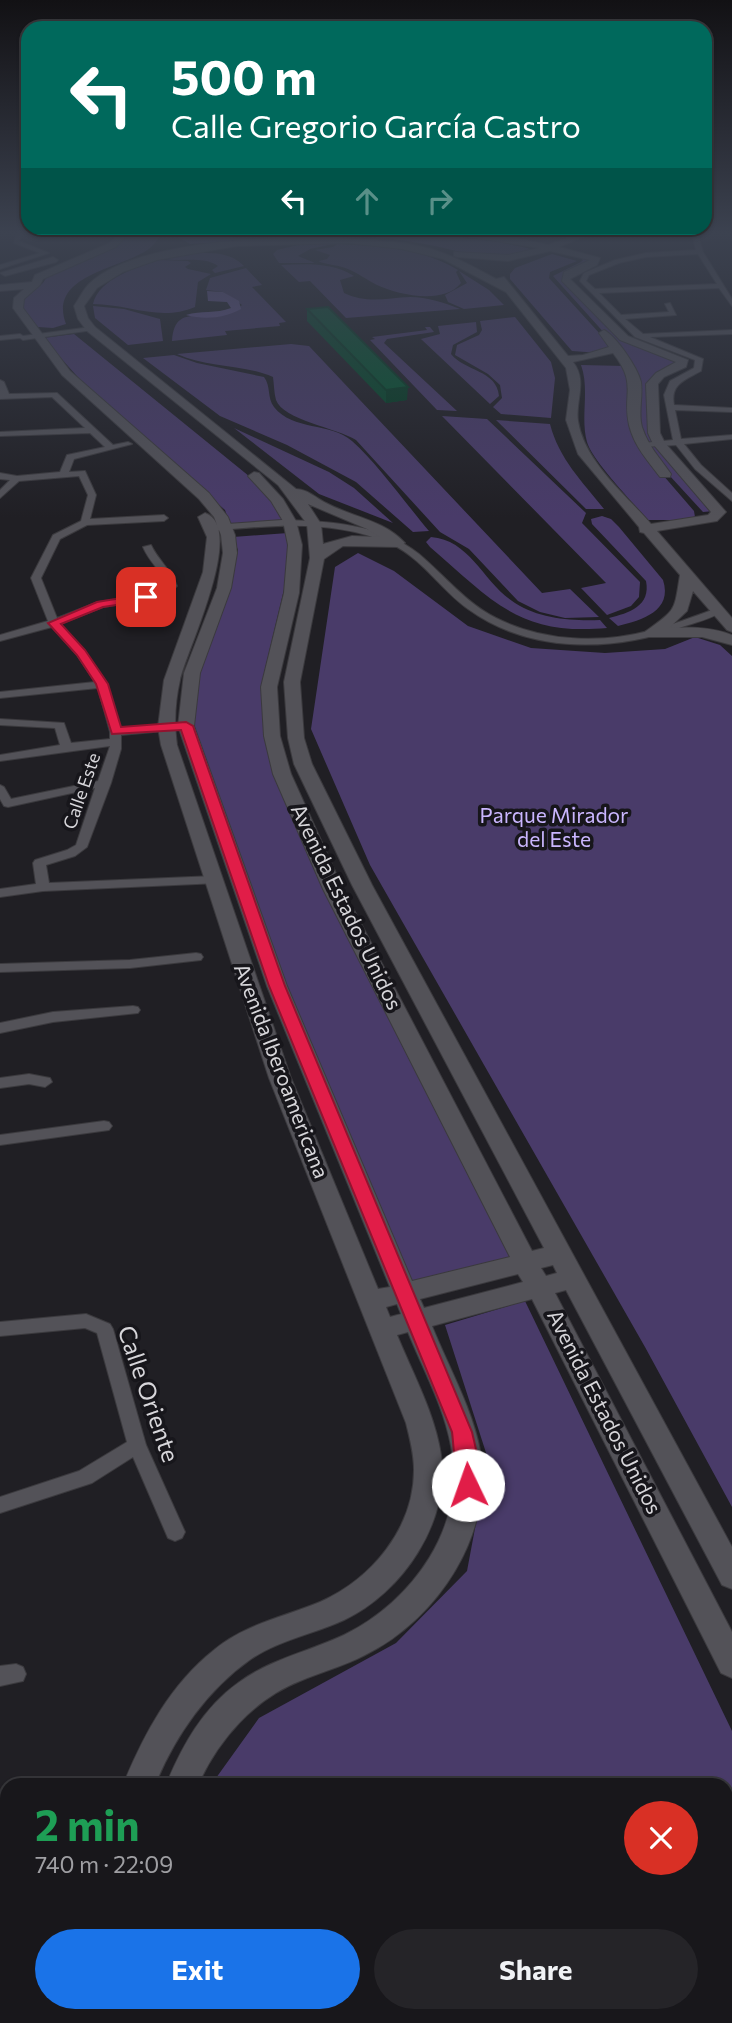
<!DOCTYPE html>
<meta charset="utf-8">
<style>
body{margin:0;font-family:Commissioner,sans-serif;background:#252428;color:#f1f3f6;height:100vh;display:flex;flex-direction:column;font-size:26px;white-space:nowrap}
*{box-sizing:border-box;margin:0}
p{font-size:23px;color:#9f9fa3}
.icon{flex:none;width:38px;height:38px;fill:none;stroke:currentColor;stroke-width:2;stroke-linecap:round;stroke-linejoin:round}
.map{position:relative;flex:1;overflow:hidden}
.sheet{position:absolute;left:0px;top:1778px;width:733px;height:245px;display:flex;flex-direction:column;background:#18171b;border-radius:21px 21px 0 0;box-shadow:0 2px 5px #0004,0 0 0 2px #36363a}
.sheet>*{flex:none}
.banner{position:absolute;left:21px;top:21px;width:691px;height:214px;border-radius:21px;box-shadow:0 2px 5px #0004,0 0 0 2px #36363a;background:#00695c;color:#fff;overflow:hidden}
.pin{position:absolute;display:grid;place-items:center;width:60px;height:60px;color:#fff;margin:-30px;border-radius:14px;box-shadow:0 4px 10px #0006}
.me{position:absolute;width:77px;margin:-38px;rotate:357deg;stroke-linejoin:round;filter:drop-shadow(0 0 5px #0008)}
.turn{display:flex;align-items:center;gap:24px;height:147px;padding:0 35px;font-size:32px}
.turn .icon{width:91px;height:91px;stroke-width:2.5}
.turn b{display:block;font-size:49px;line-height:60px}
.lanes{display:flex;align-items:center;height:66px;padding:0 35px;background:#0003;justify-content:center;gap:35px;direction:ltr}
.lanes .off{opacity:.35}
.round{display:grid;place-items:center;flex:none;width:74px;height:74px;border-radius:37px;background:#252428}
.head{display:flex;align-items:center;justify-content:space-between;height:119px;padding:0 35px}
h1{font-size:42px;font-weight:700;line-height:52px;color:#1e9e55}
.button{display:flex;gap:14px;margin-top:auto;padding:14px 35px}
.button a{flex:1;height:80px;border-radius:42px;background:#1a73e8;color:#fff;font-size:28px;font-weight:700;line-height:80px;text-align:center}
.button a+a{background:#252428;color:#f1f3f6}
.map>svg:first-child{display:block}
.green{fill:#493b69}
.water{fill:#685693}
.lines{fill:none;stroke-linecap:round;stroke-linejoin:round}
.street-casing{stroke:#3b3a3e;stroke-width:2}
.secondary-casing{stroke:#3b3a3e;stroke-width:2}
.street{fill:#535258;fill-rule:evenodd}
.secondary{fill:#535258;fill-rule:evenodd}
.wall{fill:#024928}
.shaded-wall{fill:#013c20}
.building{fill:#02552e;stroke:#013c20;stroke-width:2}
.route{fill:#e11d48;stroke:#92132f;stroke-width:2}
.labels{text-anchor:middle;stroke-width:7;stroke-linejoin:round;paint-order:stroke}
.far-street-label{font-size:18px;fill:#d7d6da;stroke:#17161b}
.park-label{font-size:21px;fill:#cab6fe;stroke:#17161b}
.street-label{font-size:21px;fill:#d7d6da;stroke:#17161b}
.near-street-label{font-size:24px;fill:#d7d6da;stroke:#17161b}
</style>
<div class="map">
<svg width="732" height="2023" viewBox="0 0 732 2023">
<rect width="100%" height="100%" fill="#201f24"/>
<g class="green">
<path d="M126,235H161C157,240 154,245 150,248C123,269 47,274 66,324L53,328L38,327L24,310V298L43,283L48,275L122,240Z"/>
<path d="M174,235C204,235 234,239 264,239L190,244Z"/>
<path d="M354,235C416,235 475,234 535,250C492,265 461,250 419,243C397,239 375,237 354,235Z"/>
<polygon points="302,244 331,243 333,244 310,249 298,256 315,263 279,263 273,254 277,250"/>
<path d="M337,244C377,246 423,248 458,270L456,272L461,283C444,305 398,295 377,285C367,280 358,273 348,269C339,265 329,265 320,262L319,261L327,259L330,255L315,250L333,247Z"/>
<path d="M185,254C205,253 229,250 244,266L215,273L212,270L218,266C204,256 181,262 164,259Z"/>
<polygon points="552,254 577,261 550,272 549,278 611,346 600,353 572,351 510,279 510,274 515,268"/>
<polygon points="581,258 594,259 565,274 615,332 680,360 658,376 652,433 714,511 703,512 647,451 625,356 553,276 581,262 583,260"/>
<path d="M159,260L188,261L191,263L185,267L188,269L211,274L198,282L195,307C160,322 129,304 93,304C99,278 137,268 159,260Z"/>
<path d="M281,265C306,264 332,262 354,276L340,280L344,293C368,304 386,298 410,297C427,297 445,303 460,309L346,318L310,281L299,282Z"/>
<path d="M246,268L262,285L252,287L286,322L279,323L280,326L225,331L227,335L172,341C175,296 213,331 242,305L223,292L206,290L210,278Z"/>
<polygon points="459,271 489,290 504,305 464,309 448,302 445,295 467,283"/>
<polygon points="93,306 124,309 160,319 163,341 128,345 95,318"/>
<polygon points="515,317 551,362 555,378 551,418 501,414 493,407 502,398 500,385 488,374 455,355 457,345 479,335 482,330 480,321"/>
<path d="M476,322L477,332L453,345L451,354C464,371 497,370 499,396L490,404L421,339L440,334L438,326Z"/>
<polygon points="425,327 430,327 434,332 387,339 384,343 457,411 437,410 370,340 375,339 372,337 427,330"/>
<polygon points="74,334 270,493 284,520 230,525 225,510 92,393 43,338"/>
<path d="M291,344L309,346L542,593L570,589L599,617L565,618L540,612L518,601L469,549L440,532L356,440C337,428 283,420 276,400C274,393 274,384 273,377C243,364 207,368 177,354Z"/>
<path d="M174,355L197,363L264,377C271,386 267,398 274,407C293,431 330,422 352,441C377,463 406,504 429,531L413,532L356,482L287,445L220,416L143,358Z"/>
<path d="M581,365L625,366L637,445L694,511L695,517L685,520H648C634,504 592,460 587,442C580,417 590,390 581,365Z"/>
<polygon points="442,416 487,419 586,513 582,523 640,582 639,597 631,606 607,615 581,588 606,583"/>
<path d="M496,420L550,424C559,459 582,481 604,509H586Z"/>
<polygon points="234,428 329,472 354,488 393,523 319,494"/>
<path d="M602,516L611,519L619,527L663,580C673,611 642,620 618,626L609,618C629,613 651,606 646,581L592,524L591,519Z"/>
<polygon points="288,533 293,552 264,673 263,704 267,739 515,1258 412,1282 267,940 192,725 202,659 230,588 238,550 233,537"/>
<path d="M431,537C471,540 484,584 515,603C540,619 572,621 600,620L607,628C518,636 492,600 430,547L426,542Z"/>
<polygon points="358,553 394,571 468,626 531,648 605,653 665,649 695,637 720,645 732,656 732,1507 645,1347 370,865 311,729 335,567"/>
<polygon points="525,1301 732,1731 732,2023 206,2023 206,2016 726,2016 726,1785 211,1785 259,1718 396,1643 467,1571 488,1459 445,1325"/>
</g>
<path class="water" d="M207,291L223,292L239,301L241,309C225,318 205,320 186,315C201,310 216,314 231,308L227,302L208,301Z"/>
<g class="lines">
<g class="street-casing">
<g id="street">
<polygon points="16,235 22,235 19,241 49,253 0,269 0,265 40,253 14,243"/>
<path d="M692,235H698L703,252L732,299V306L719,288L599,293L621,315L669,312L665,304L670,303L676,315L625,319L643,334L732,330V334L650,337L703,359L701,371C685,380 670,384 674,405L732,408V412L675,410L681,439L732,435V439L684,444L701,465L732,493V501L695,469L676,445L643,447L639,445L643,443L673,440L664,395L670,381L694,368L695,360L635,337L580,281L584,273L615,260L646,253L696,250ZM698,254L717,284L595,289L586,281L589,275L619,263L646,257Z"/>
<polygon points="91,327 93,330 23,340 20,338 0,340 0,336 20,334 23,336"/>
<path d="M0,380L4,382L9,394L57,393L113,445L128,442L132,444L74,459L69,472L85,471L96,495L90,519L164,515L168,518L164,521L87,525L60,539L41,578L57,618L98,602L160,593L167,586C162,571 149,562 143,547L151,545C158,560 172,571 177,586L166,597L103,607L60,624L85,651L107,684L120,728L186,723L192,726L186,729L121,735V749L111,783L87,847L75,856L46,865L49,883L215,876L219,877L221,880L219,883L43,891L0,897V889L36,884L33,863L35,860L67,850L76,845L95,788L8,807L4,806L0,799V785L4,787L11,799L98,781L110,746L0,761V755L60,745L55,728L0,725V719L64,723L71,743L110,739V732L98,688L0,698V692L95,682L77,655L52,627L0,641V635L48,621L31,578L53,535L81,521L88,495L79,476L19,481L0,498V490L10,480L0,479V473L17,476L60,472L67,455L105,447L90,433L0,436V432L85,428L52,397L0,399Z"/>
<path d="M282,520C328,521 382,524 419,554C445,576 466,603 496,618C544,642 602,644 652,630C673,625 692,617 712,610L721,612C711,619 694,623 682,627C613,652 530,654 468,609C441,590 422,558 391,544C335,519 272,525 213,531L208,528L213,525Z"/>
<polygon points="196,953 201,954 203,957 201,960 130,968 0,972 0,964 130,960"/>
<polygon points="133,1006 138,1007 140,1010 138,1013 53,1022 0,1033 0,1023 53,1012"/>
<polygon points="29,1074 50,1078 52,1082 45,1087 29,1084 0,1088 0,1078"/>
<polygon points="104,1121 109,1122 112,1126 109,1130 0,1145 0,1135"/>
<polygon points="86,1314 110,1324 113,1329 146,1445 185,1532 182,1538 175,1541 168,1538 133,1457 92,1483 0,1513 0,1497 79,1471 127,1442 97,1333 85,1328 0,1336 0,1322"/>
<polygon points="16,1664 23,1667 26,1674 23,1681 0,1686 0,1666"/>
</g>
</g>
<g class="secondary-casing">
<g id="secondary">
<path d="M117,235H127L116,247L43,279L40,285L24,299L23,308L70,371L209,493L228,517L235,535L237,553L231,588L200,673L194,726L287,986L412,1281L510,1257L323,889L273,774L264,736L261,687L284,593L288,545L283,521L271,501L248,476L254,472L259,473L283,499L296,521L302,545L299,593L277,687L280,736L291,774L343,889L532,1251L544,1248L352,885L294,764L288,738L284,682L310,558L307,524L278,485L87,331L78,319L74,306C79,299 83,290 89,284C143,231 352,231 423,247C449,253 472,266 496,279L504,277L568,356L583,355L609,347L599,333L604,330C616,336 638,368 641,382C643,397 638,413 642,427C648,446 660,458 671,474L670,477H660C648,461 634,446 629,425C622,393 638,385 613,353L573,362C588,381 575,401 578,421C584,461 626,495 651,524L708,515L711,512L653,444L648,433L646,384L656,373L676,362L620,340L562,281L564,272L590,260L550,251L508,261L457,257L454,256V252L508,255L539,248L459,235H502L548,245L576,235H587L559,247L600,258L597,265L570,279L628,336L688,360L686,367L664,377L658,384L660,433L665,443L726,512L717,521L657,531L732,618V632L727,630L693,591L687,611L669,628C691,627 712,627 732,635V645L702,637H646L643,634L646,631C677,609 674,611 680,575L644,533L640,532L639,527L578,454L566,420L570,390L566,368L506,292L443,259L402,249L349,243L237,246L157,260L123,272L97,288L84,306L88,318L95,327L296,489C307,489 316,498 326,503C352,517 384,520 405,543L398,547L343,546L324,559L300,682L304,738L312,764L372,885L732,1547V1589L722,1585L566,1290L555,1293L732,1632V1678L721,1673L532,1299L432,1326C448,1366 472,1408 480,1450C495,1533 437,1620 365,1655C344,1666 321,1672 300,1681C254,1699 218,1740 198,1785H166C182,1746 203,1708 238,1683C270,1659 308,1652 344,1635C413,1601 467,1526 451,1446C444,1407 423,1369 408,1332L397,1335C413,1374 435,1414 441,1455C451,1521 402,1593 344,1620C314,1634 279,1640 251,1659C207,1690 175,1736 155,1785H123C144,1734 170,1685 214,1650C245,1624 284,1617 320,1602C372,1579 414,1528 414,1470C414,1454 410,1439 406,1423L269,1078L161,745L158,727L164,680L203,572L207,537L198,517L205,513C247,527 186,652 180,680C175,701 174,724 177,745L291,1078L378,1289L390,1287L267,986L178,726L184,673L217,588L223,553L221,535L214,517L199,499L62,375L13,308L14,298L24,289L0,291V285L32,282L35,275L110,243ZM308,504L367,529L380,537L352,536L323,544L321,524ZM553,1265L557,1273L546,1276L541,1268ZM518,1274L523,1282L424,1308L420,1299ZM397,1304L401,1314L390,1317L386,1307Z"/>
<polygon points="53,257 58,260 56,262 5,276 0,273"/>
<polygon points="38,2016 74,2016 72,2023 36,2023"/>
<rect x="155" y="2016" width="36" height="7"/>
</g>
</g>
<use href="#street" class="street"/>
<use href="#secondary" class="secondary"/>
</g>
<polygon class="wall" points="307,309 407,400 386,403 307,321"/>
<polygon class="shaded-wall" points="408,387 407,400 386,403 386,390"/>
<polygon class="building" points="328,307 408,387 386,390 307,309"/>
<linearGradient id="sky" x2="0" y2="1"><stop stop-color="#121114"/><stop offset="0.45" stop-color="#3c4250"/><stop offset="1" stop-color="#3c4250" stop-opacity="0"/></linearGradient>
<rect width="732" height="518" fill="url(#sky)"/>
<path class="route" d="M146,594L150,595V600L103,607L61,624L85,650L108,684L121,727L186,722L193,726L285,986L472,1432C476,1450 484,1474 475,1492L468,1494L460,1492C455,1481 454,1447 452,1432L269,986L181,730L112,734L96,684L77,655L48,623L97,602Z"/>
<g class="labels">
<g class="far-street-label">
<text transform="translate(82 791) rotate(-71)" y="6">Calle Este</text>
</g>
<g class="park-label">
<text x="554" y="823">Parque Mirador<tspan x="554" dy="24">del Este</tspan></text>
</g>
<g class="street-label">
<text transform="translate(346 907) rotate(64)" y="7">Avenida Estados Unidos</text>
<text transform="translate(281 1071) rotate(69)" y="7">Avenida Iberoamericana</text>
<text transform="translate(604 1412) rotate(63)" y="7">Avenida Estados Unidos</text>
</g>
<g class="near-street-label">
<text transform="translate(148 1394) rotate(71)" y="8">Calle Oriente</text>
</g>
</g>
</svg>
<div class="pin" style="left:146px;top:597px;background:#d93025"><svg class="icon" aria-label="arrive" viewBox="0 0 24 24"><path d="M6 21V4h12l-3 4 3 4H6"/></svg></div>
<svg class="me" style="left:468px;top:1485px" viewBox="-20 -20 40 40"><circle r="19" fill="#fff"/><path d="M0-13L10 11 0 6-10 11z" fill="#e11d48"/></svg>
<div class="banner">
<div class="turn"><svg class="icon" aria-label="left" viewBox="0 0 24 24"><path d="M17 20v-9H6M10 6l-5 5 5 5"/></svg><div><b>500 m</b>Calle Gregorio García Castro</div></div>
<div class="lanes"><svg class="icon" aria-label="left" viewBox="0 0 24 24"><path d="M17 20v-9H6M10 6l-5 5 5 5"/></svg><svg class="icon off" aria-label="ahead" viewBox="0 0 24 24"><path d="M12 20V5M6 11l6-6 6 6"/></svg><svg class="icon off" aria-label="right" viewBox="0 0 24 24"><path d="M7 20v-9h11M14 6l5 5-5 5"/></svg></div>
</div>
<section class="sheet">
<div class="head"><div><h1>2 min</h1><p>740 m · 22:09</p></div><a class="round" style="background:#d93025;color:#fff"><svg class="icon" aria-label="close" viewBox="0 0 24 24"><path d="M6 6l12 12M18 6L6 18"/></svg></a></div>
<div class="button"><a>Exit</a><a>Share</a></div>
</section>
</div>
